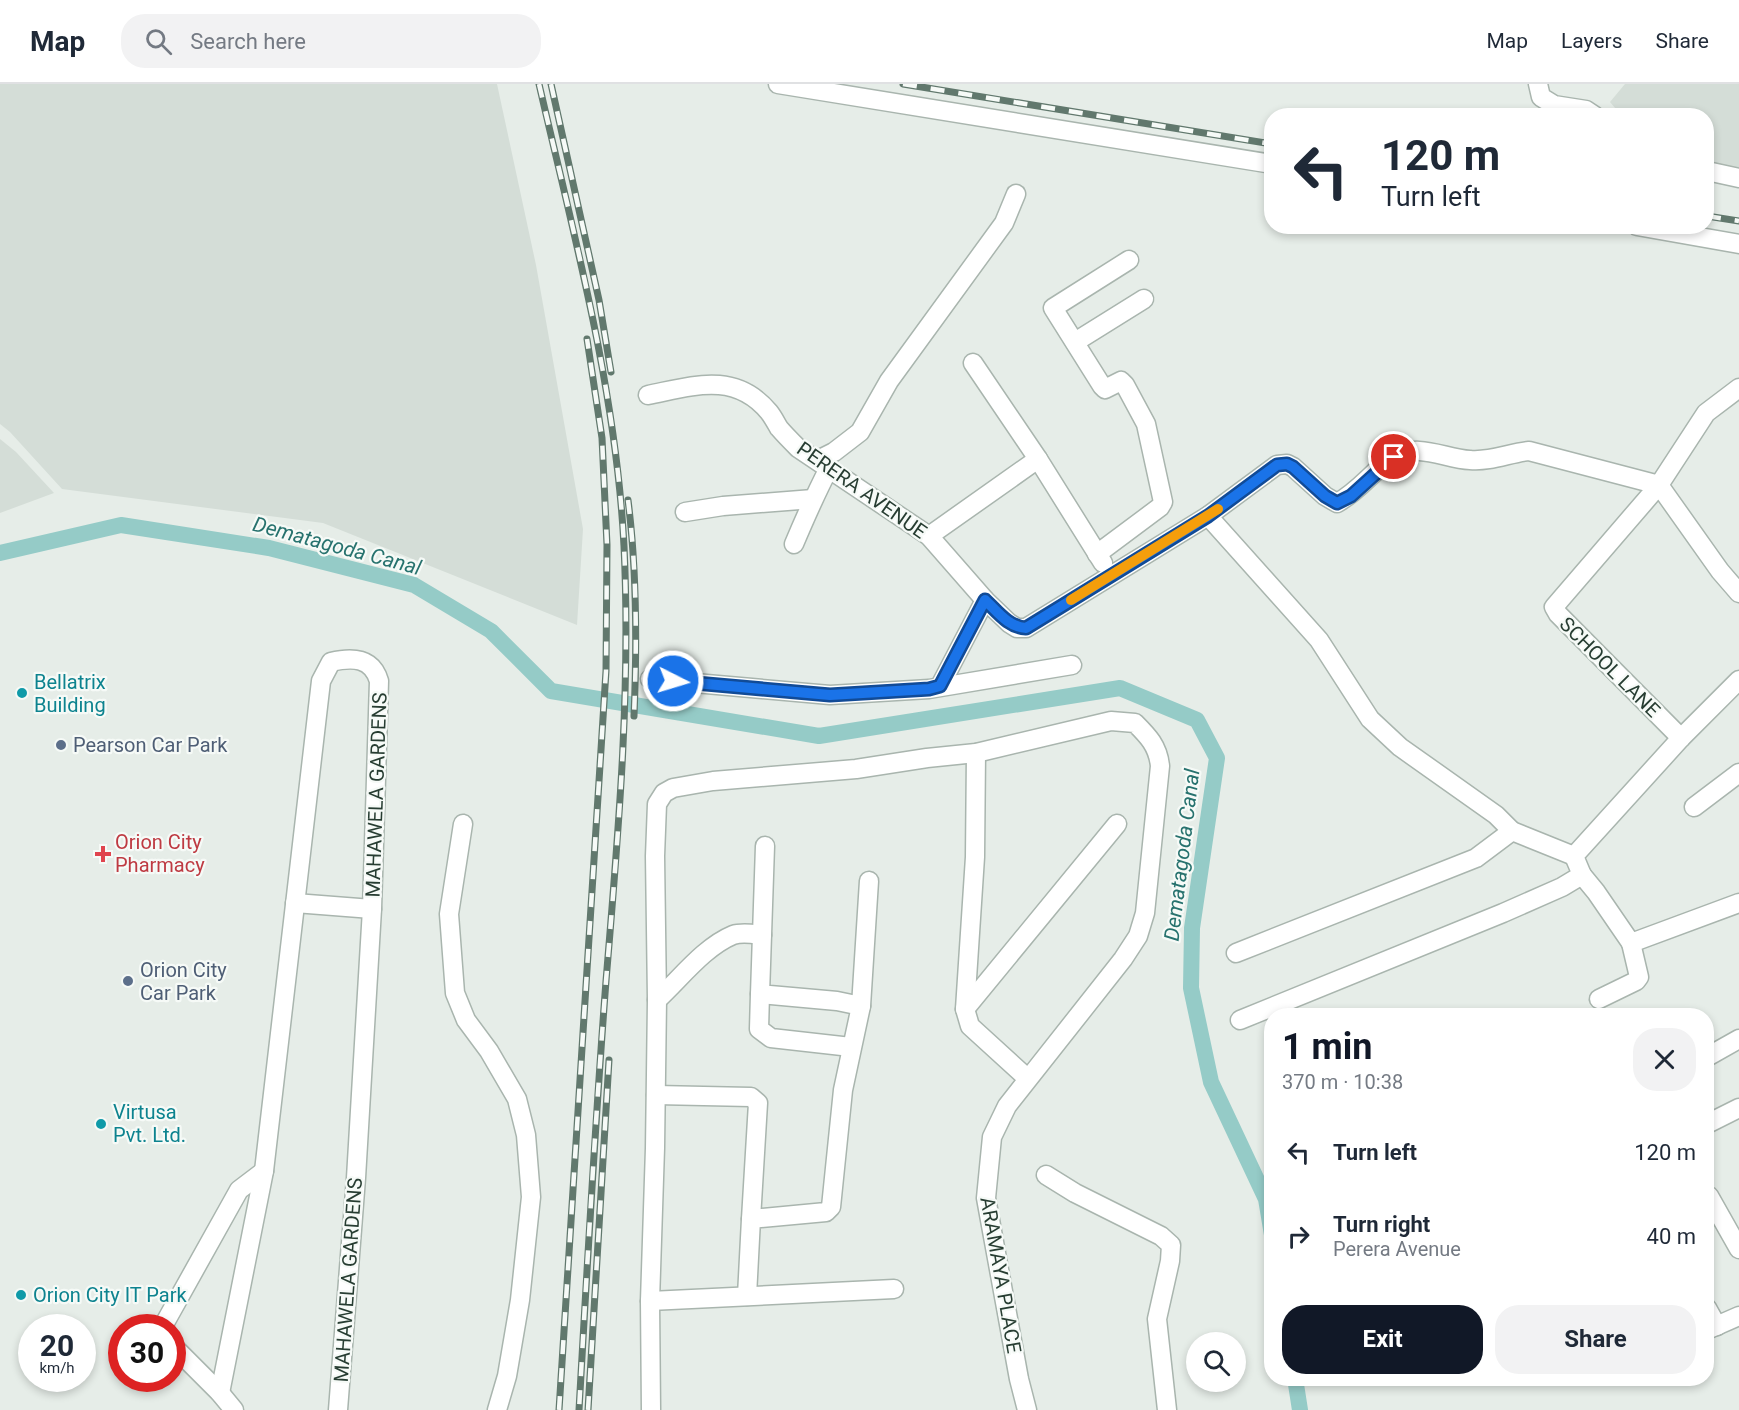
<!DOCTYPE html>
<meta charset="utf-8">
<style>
body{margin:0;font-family:Roboto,sans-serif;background:#f2f2f3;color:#1f2937;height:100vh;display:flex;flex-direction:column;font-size:22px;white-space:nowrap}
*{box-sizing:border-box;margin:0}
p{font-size:20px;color:#747a83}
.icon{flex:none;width:33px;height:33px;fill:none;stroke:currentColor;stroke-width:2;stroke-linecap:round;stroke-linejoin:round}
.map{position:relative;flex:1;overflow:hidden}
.drawer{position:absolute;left:1264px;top:924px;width:450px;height:378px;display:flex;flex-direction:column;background:#fff;border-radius:24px;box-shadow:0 3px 9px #0003}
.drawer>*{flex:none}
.guide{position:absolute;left:1264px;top:24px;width:450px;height:126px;border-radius:24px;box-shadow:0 3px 9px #0003;background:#fff;color:#1f2937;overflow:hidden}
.controls{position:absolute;left:1186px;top:1248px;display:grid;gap:12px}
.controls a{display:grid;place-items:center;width:60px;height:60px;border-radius:50%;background:#fff;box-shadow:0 3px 9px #0003;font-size:30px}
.speed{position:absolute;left:18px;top:1230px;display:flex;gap:12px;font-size:30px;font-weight:700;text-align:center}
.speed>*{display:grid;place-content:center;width:78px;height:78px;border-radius:50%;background:#fff;box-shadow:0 3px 9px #0003;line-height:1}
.speed small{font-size:15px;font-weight:400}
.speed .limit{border:9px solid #d22;background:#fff;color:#111}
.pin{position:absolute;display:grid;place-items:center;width:51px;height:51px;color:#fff;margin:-26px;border:3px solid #fff;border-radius:50%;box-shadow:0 2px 6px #0007}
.me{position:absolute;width:66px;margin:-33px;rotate:95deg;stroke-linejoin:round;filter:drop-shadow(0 0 4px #0008)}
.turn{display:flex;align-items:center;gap:21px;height:126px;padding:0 18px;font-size:27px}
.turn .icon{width:78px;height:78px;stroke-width:2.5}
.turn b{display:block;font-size:42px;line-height:51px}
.round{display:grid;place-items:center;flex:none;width:63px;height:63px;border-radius:24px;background:#f2f2f3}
.summary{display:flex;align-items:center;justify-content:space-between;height:102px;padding:0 18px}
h1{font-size:36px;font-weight:700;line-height:45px;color:#111827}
.primary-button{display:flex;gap:12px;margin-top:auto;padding:12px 18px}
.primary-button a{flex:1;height:69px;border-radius:24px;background:#111827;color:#fff;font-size:24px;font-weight:700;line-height:69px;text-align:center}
.primary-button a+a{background:#f2f2f3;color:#1f2937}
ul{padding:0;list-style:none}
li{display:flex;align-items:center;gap:18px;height:84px;padding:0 18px}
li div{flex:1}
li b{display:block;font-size:22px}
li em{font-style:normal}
header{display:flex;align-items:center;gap:36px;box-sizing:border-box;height:84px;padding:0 30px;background:#fff;border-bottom:2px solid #e0e1e3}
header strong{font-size:28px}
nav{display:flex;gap:33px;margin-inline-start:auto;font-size:21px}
.search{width:420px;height:54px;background:#f2f2f3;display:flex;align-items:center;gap:15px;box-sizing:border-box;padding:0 21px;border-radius:24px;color:#747a83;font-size:22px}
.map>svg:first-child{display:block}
.built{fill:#d4ddd7}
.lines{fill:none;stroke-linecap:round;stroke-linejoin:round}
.canal{stroke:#95cbc7;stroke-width:16}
.minor-casing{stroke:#a9b5ae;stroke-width:21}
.minor{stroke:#fff;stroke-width:18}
.rail-casing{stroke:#61786d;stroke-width:7}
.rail{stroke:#f6faf7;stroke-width:4.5;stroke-dasharray:14;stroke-linecap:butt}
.route-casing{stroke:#114b97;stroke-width:15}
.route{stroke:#1a73e8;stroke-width:10}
.slow{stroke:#f59e0b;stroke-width:10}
.culture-dot{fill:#0f9aa8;stroke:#f6faf7;stroke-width:2}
.service-dot{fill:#5c6f8a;stroke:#f6faf7;stroke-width:2}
.health-dot{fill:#e0444e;stroke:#f6faf7;stroke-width:2}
.labels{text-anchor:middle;stroke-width:4.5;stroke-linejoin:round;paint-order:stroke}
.street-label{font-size:20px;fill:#273d32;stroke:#f6faf7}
.culture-label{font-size:20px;fill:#0d838f;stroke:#f6faf7;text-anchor:start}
.service-label{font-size:20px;fill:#4e5e75;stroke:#f6faf7;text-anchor:start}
.health-label{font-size:20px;fill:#be3a42;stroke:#f6faf7;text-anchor:start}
.water-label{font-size:21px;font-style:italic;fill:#27726e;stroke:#f6faf7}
</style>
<header>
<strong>Map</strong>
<div class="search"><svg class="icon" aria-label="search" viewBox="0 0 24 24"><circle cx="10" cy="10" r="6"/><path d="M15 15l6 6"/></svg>Search here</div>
<nav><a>Map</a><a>Layers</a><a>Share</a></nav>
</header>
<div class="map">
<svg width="1739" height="1326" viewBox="0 0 1739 1326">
<rect width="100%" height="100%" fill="#e6ede8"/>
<g class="built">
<polygon points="0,0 497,0 536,181 583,445 577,541 323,439 62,405 10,348 0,340"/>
<polygon points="1625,0 1739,0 1739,90 1707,83 1707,32 1621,31 1610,18"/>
<polygon points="0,355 16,368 54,409 0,429"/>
</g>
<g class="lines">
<g class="canal">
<polyline points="0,469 121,441 269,464 414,501 491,547 551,607 819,652 1120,604 1197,636 1217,674 1192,844 1191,904 1211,998 1266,1115 1272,1151"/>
<polyline points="1295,1294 1300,1326"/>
</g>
<g class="minor-casing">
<g id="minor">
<polyline points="778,0 1272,80"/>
<polyline points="1538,0 1541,13 1554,21 1586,26 1595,32"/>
<polyline points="1707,87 1739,94"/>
<polyline points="1637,142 1739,160"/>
<polyline points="1075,258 1144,215"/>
<polyline points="973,279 1038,375 1103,479"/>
<polyline points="1739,304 1706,329 1659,401 1720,487 1739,509"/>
<path d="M648,311C693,302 735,287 769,328C773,333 776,339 779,344C785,351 792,358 798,364L929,452L985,516L1009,539L1017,544H1026L1208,432L1277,381L1287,380L1293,383L1325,412L1337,419C1361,406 1374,385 1394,373C1419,358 1445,375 1470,376C1490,378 1510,369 1529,367L1659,401L1554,523L1558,530L1681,654"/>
<polyline points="818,376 834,368 860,348 889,297 1004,139 1016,110"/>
<polyline points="685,428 723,422 813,415"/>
<polyline points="1208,432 1319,556 1370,635 1400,663 1496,731 1512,747 1574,772"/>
<polyline points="929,452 1038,375"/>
<path d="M794,460C805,434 816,409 829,384"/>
<polyline points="1097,470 1160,423 1163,418 1146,340 1125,301 1121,297 1105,305 1102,302 1053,224 1129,176"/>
<polyline points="650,595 830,611 929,605 1072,581"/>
<polyline points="940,602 985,516"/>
<polyline points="976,669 975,773 965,925 970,942 1027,994"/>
<polyline points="1694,723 1739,689"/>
<polyline points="463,740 449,830 455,909 466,936 489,967 517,1015 526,1051 531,1113 520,1216 507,1292 497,1326"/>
<polyline points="1582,791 1596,808 1631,859 1739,819"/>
<polyline points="295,819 372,825"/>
<polyline points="1236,869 1476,774 1512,747"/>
<polyline points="760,910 759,945 771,954 851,963"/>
<polyline points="1599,915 1636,897 1639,893 1631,859"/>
<path d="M657,916C680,895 704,863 733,851C742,848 753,850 762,851"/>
<polyline points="861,922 869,797"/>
<polyline points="965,925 1117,740"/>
<polyline points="1240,936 1503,829 1562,803 1582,791 1574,772 1681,654 1739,596"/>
<polyline points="1707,973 1739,955"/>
<polyline points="656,1011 751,1013 758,1019 751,1135"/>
<polyline points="1707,1040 1739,1024"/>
<polyline points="1046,1091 1075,1109 1161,1152 1171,1161 1170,1177 1157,1235 1167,1326"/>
<polyline points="1709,1112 1739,1165"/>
<polyline points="747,1212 751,1135 826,1128 831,1123 843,1006 861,922 837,917 760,910 765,762"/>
<polyline points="650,1217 894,1205"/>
<polyline points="1707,1224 1717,1242"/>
<polyline points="162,1244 239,1106 264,1087"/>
<polyline points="1707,1246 1739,1232"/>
<polyline points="172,1261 220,1309 234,1326"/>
<path d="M220,1309L264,1087L321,597L331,578C352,573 372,573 379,597L372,825L356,1094L338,1326"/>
<path d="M651,1326L650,1217L655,1064L657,916L655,772L657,720L664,709L673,704L713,697L856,685L927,674L976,669L1111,637L1135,639C1148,652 1158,662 1160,682L1145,829L1138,852L1123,875L1007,1022L992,1053L986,1114L1019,1295L1027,1326"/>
</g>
</g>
<use href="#minor" class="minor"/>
<g class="rail-casing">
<g id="rail">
<path d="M539,0C574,152 616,305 624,462C631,607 618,752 606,897C595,1040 587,1183 579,1326"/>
<polyline points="551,0 599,216 611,288"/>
<polyline points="903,0 1272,60"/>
<polyline points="1707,132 1739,137"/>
<path d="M628,416C637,487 637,560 634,632"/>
<polyline points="559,1326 606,587 607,461 602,354 587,255"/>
<polyline points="588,1326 609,976"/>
</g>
</g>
<use href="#rail" class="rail"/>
</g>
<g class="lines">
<g class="route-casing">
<path id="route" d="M673,597L830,611L929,605L940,602L985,516C997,527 1008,543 1026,544L1208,432L1277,381L1287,380L1293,383L1325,412L1337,419L1351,412L1394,373"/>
</g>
<use href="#route" class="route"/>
<polyline class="slow" points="1071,516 1218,425"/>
</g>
<g class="culture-dot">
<circle cx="22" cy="609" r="6"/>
<circle cx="101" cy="1040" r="6"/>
<circle cx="21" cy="1211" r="6"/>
</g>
<g class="service-dot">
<circle cx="61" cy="661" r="6"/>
<circle cx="128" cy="897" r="6"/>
</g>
<path class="health-dot" d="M100 761h6v6h6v6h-6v6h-6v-6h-6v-6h6z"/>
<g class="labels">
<g class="street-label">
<text transform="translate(862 406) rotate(35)" y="7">PERERA AVENUE</text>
<text transform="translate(1610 583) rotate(45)" y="7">SCHOOL LANE</text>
<text transform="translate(376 711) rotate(-88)" y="7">MAHAWELA GARDENS</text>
<text transform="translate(1001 1191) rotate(80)" y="7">ARAMAYA PLACE</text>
<text transform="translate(348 1196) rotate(-86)" y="7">MAHAWELA GARDENS</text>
</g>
<g class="culture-label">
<text x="34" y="605">Bellatrix<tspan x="34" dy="23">Building</tspan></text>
<text x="113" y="1035">Virtusa<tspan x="113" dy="23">Pvt. Ltd.</tspan></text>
<text x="33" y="1218">Orion City IT Park</text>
</g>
<g class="service-label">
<text x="73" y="668">Pearson Car Park</text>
<text x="140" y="893">Orion City<tspan x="140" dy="23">Car Park</tspan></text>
</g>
<g class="health-label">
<text x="115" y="765">Orion City<tspan x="115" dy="23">Pharmacy</tspan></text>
</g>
<g class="water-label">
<text transform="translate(337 462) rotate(15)" y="7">Dematagoda Canal</text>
<text transform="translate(1182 771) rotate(-83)" y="7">Dematagoda Canal</text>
</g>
</g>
</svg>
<div class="controls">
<a><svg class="icon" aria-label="search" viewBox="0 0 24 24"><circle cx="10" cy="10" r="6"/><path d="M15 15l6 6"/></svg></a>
</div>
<div class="speed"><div>20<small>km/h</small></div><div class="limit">30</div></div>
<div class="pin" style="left:1394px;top:373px;background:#d93025"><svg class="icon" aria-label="arrive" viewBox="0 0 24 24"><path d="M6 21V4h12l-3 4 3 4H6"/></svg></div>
<svg class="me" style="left:673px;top:597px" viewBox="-20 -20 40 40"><circle r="17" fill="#1a73e8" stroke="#fff" stroke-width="3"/><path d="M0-11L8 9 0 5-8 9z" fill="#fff"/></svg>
<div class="guide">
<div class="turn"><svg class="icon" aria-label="left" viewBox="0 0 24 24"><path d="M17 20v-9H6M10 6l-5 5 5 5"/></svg><div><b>120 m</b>Turn left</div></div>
</div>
<section class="drawer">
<div class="summary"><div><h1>1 min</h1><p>370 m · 10:38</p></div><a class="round"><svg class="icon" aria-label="close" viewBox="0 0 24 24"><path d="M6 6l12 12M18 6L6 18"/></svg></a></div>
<ul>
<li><svg class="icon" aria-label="left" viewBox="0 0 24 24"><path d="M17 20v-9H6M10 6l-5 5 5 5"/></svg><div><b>Turn left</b></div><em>120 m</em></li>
<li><svg class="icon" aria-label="right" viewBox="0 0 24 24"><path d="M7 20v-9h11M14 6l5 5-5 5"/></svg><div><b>Turn right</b><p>Perera Avenue</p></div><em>40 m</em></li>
</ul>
<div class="primary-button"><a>Exit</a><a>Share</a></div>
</section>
</div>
